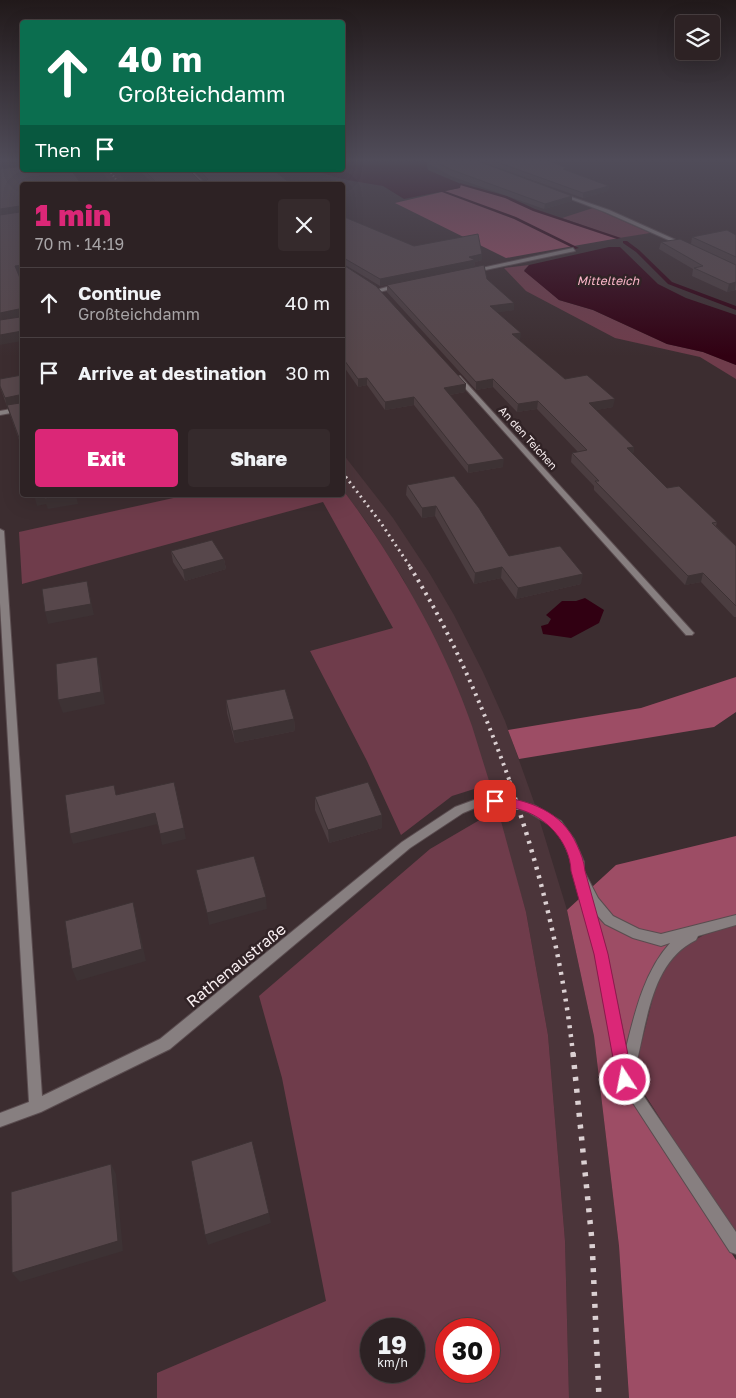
<!DOCTYPE html>
<meta charset="utf-8">
<style>
body{margin:0;font-family:"Golos Text",sans-serif;background:#352a2c;color:#f1f3f6;height:100vh;display:flex;flex-direction:column;font-size:19px;white-space:nowrap}
*{box-sizing:border-box;margin:0}
p{font-size:16px;color:#a7a4a6}
.icon{flex:none;width:28px;height:28px;fill:none;stroke:currentColor;stroke-width:2;stroke-linecap:round;stroke-linejoin:round}
.map{position:relative;flex:1;overflow:hidden}
.drawer{position:absolute;left:20px;top:182px;width:325px;height:315px;display:flex;flex-direction:column;background:#2d2224;border-radius:5px;box-shadow:0 5px 20px #0002,0 0 0 1px #483f41}
.drawer>*{flex:none}
.hud{position:absolute;left:20px;top:20px;width:325px;height:152px;border-radius:5px;box-shadow:0 5px 20px #0002,0 0 0 1px #483f41;background:#0b6e4f;color:#fff;overflow:hidden}
.controls{position:absolute;left:675px;top:15px;display:grid;gap:10px}
.controls a{display:grid;place-items:center;width:45px;height:45px;border-radius:5px;background:#2d2224;box-shadow:0 5px 20px #0002,0 0 0 1px #483f41;font-size:25px}
.speed{position:absolute;left:360px;top:1318px;display:flex;gap:10px;font-size:25px;font-weight:700;text-align:center}
.speed>*{display:grid;place-content:center;width:65px;height:65px;border-radius:50%;background:#2d2224;box-shadow:0 5px 20px #0002,0 0 0 1px #483f41;line-height:1}
.speed small{font-size:12px;font-weight:400}
.speed .limit{border:8px solid #d22;background:#fff;color:#111}
.pin{position:absolute;display:grid;place-items:center;width:42px;height:42px;color:#fff;margin:-21px;border-radius:10px;box-shadow:0 2px 8px #0006}
.me{position:absolute;width:55px;margin:-28px;rotate:349deg;stroke-linejoin:round;filter:drop-shadow(0 0 4px #0008)}
.turn{display:flex;align-items:center;gap:18px;height:105px;padding:0 15px;font-size:22px}
.turn .icon{width:65px;height:65px;stroke-width:2.5}
.turn b{display:block;font-size:35px;line-height:42px}
.then{display:flex;align-items:center;height:48px;padding:0 15px;background:#0003;gap:10px;font-size:19px}
.round{display:grid;place-items:center;flex:none;width:52px;height:52px;border-radius:5px;background:#352a2c}
.summary{display:flex;align-items:center;justify-content:space-between;height:85px;padding:0 15px}
h1{font-size:30px;font-weight:800;line-height:38px;color:#db2777}
.cta{display:flex;gap:10px;margin-top:auto;padding:10px 15px}
.cta a{flex:1;height:58px;border-radius:5px;background:#db2777;color:#fff;font-size:20px;font-weight:800;line-height:58px;text-align:center}
.cta a+a{background:#352a2c;color:#f1f3f6}
ul{padding:0;list-style:none}
li{display:flex;align-items:center;gap:15px;height:70px;padding:0 15px;border-top:1px solid #483f41}
li div{flex:1}
li b{display:block;font-size:19px}
li em{font-style:normal}
.map>svg:first-child{display:block}
.built{fill:#4b353a}
.green{fill:#6f3c4b;fill-rule:evenodd}
.forest{fill:#9d4d65}
.water{fill:#310012}
.lines{fill:none;stroke-linecap:round;stroke-linejoin:round}
.stream{fill:#310012;fill-rule:evenodd}
.service-casing{stroke:#5a4c4f;stroke-width:2}
.minor-casing{stroke:#5a4c4f;stroke-width:2}
.service{fill:#877f80;fill-rule:evenodd}
.minor{fill:#877f80;fill-rule:evenodd}
.rail-far4{stroke:#dbd0d2;stroke-width:2;stroke-dasharray:1 2.5;stroke-linecap:butt}
.rail-far3{stroke:#dbd0d2;stroke-width:3;stroke-dasharray:2 4;stroke-linecap:butt}
.rail-far2{stroke:#dbd0d2;stroke-width:4;stroke-dasharray:2.5 5;stroke-linecap:butt}
.rail-far1{stroke:#dbd0d2;stroke-width:4.5;stroke-dasharray:3 6;stroke-linecap:butt}
.rail{stroke:#dbd0d2;stroke-width:5.5;stroke-dasharray:4 8;stroke-linecap:butt}
.wall{fill:#4b3d40}
.shaded-wall{fill:#3d3234}
.building{fill:#57474b;stroke:#3d3234}
.route{fill:#db2777;stroke:#8e194d}
.labels{text-anchor:middle;stroke-width:5;stroke-linejoin:round;paint-order:stroke}
.far-street-label{font-size:11px;fill:#f8eef0;stroke:#312326}
.far-water-label{font-size:12px;font-style:italic;fill:#fcb7c9;stroke:#312326}
.near-street-label{font-size:16px;fill:#f8eef0;stroke:#312326}
</style>
<div class="map">
<svg width="736" height="1398" viewBox="0 0 736 1398">
<rect width="100%" height="100%" fill="#3c2d30"/>
<g class="built">
<polygon points="101,170 117,170 128,185 112,185"/>
<polygon points="343,454 393,518 430,574 454,615 483,672 505,721 534,802 567,910 594,1036 619,1246 629,1398 569,1398 565,1241 548,1035 526,912 471,725 425,621 403,579 368,524 343,490"/>
</g>
<g class="green">
<polygon points="593,208 650,233 619,238 562,218"/>
<polygon points="529,265 524,270 559,300 593,310 667,344 703,352 736,365 736,379 700,357 615,338 526,291 504,268"/>
<path d="M343,490C395,559 444,644 472,726C478,745 484,765 490,784L452,796L401,835L367,761L310,651L393,628L323,502L22,584L19,532L187,495H342Z"/>
<path d="M499,814L526,912L548,1035L565,1241L569,1398H157V1373L326,1301L282,1078L259,996L430,849L483,818ZM371,1329H414V1371H371ZM446,1329H489V1371H446Z"/>
<polygon points="736,925 736,1237 633,1076 659,974 677,949 704,935"/>
</g>
<g class="forest">
<polygon points="461,184 506,197 534,210 619,238 506,258 395,203 459,188"/>
<polygon points="736,677 736,712 714,727 519,759 508,730 641,708"/>
<polygon points="736,836 736,920 701,930 656,971 620,1081 736,1260 736,1398 629,1398 619,1246 594,1036 567,910 616,865"/>
</g>
<g class="water">
<polygon points="343,161 426,161 428,170 461,184 460,188 404,199 383,186 347,180 310,170 342,170"/>
<polygon points="609,247 620,247 658,284 686,298 736,315 736,365 703,352 667,344 593,310 559,300 524,271 529,265"/>
<polygon points="585,598 604,610 599,623 571,638 543,634 541,626 548,624 551,619 546,615 562,601 576,601"/>
</g>
<g class="lines">
<g class="stream">
<polygon points="460,183 507,196 535,209 621,238 617,239 533,211 505,198 460,185"/>
<polygon points="434,187 516,217 579,248 575,249 514,219 434,189"/>
<polygon points="623,241 627,241 639,250 672,282 736,306 736,310 668,284 636,252 623,243"/>
</g>
<g class="service-casing">
<polygon id="service" points="22,407 22,411 0,415 0,411"/>
</g>
<g class="minor-casing">
<g id="minor">
<polygon points="187,170 191,170 207,185 202,185"/>
<polygon points="557,192 609,210 687,245 682,246 605,212 557,194"/>
<polygon points="573,248 575,251 471,273 468,271"/>
<polygon points="398,284 401,286 400,287 379,292 376,290"/>
<polygon points="456,376 460,376 692,631 694,633 692,635 686,635 456,378"/>
<path d="M0,529L4,531L42,1096L160,1039L402,842L455,807L474,800L495,797L516,800L536,806L561,821L574,839L584,862V871L598,898L613,916L639,929L661,934L736,915V925L698,936L696,940C647,964 647,1032 632,1079L736,1232V1254L730,1252L618,1080L595,954L578,891L580,887L572,871V862L563,841L553,827L528,812L516,808L495,805L475,808L463,813L410,848L170,1049L41,1112L0,1127V1113L29,1102L0,603ZM596,914L605,924L633,938L661,946L670,943C644,972 635,1012 626,1048L607,954Z"/>
</g>
</g>
<use href="#service" class="service"/>
<use href="#minor" class="minor"/>
<polyline class="rail-far4" points="109,170 120,185"/>
<polyline class="rail-far3" points="342,472 381,523 411,568"/>
<path class="rail-far2" d="M410,567C452,634 483,707 510,782"/>
<path class="rail-far1" d="M509,781C540,868 563,962 573,1054"/>
<polyline class="rail" points="573,1053 592,1241 599,1398"/>
</g>
<g class="wall">
<polygon points="424,161 478,161 572,201 544,209 451,176"/>
<polygon points="479,161 550,161 567,171 609,186 608,191 583,198"/>
<polygon points="139,170 189,170 200,181 205,181 194,170 273,170 293,185 154,185"/>
<polygon points="342,216 414,246 482,260 475,262 474,267 380,286 342,263"/>
<polygon points="736,235 736,290 727,292 692,276 693,269 659,249 661,242 691,244 692,237"/>
<polygon points="342,264 466,384 465,392 450,395 503,467 468,473 414,405 385,410 367,385 358,387 342,364"/>
<polygon points="487,279 514,310 497,312 520,341 565,379 613,407 596,410 634,447 633,454 667,488 717,522 716,526 736,546 736,617 734,617 701,582 685,585 594,490 594,486 571,462 572,453 578,452 537,409 517,412 493,387 476,390 387,292 387,285"/>
<polygon points="22,375 22,448 0,387 0,379"/>
<polygon points="407,485 509,556 581,584 516,599 501,578 474,584 435,516 422,518 406,495"/>
<polygon points="171,551 224,559 226,569 185,581 173,562"/>
<polygon points="226,700 294,719 295,731 235,743 227,713"/>
<polygon points="315,797 382,815 382,828 329,843 315,810"/>
</g>
<g class="shaded-wall">
<polygon points="609,186 608,191 583,198 583,193"/>
<polygon points="572,196 572,201 544,209 545,204"/>
<polygon points="20,206 22,214 0,218 0,209"/>
<polygon points="482,254 482,260 475,262 474,267 380,286 380,279"/>
<polygon points="22,265 22,274 17,275 15,266"/>
<polygon points="736,282 735,290 727,292 729,284"/>
<polygon points="514,303 514,310 489,314 490,306"/>
<polygon points="19,309 22,318 0,323 0,313"/>
<polygon points="22,331 22,341 0,345 0,335"/>
<polygon points="521,333 520,341 512,334"/>
<polygon points="367,378 367,385 358,387 358,379"/>
<polygon points="493,379 493,387 476,390 476,382"/>
<polygon points="466,384 465,392 444,396 444,388"/>
<polygon points="19,395 22,405 7,408 5,398"/>
<polygon points="414,397 414,405 385,410 385,402"/>
<polygon points="615,399 613,407 587,412 589,403"/>
<polygon points="538,401 537,409 517,412 518,404"/>
<polygon points="634,447 633,455 627,448"/>
<polygon points="504,459 503,467 468,473 468,465"/>
<polygon points="34,495 76,495 78,504 48,509 46,504 37,506"/>
<polygon points="436,506 435,516 422,518 422,508"/>
<polygon points="224,559 226,569 185,581 183,570"/>
<polygon points="502,567 501,578 474,584 475,573"/>
<polygon points="703,573 701,582 685,585 688,576"/>
<polygon points="583,574 581,584 516,599 518,588"/>
<polygon points="87,581 94,615 48,624 45,612"/>
<polygon points="97,657 100,670 105,704 63,713 58,700"/>
<polygon points="294,719 295,731 235,743 233,731"/>
<polygon points="155,813 158,824 73,844 70,834"/>
<polygon points="382,815 382,828 329,843 328,830"/>
<polygon points="184,828 186,839 162,845 160,834"/>
<polygon points="266,897 267,909 209,925 207,913"/>
<polygon points="133,902 136,914 146,961 77,981 72,969"/>
<polygon points="111,1164 116,1174 123,1251 20,1282 12,1273"/>
<polygon points="269,1213 271,1223 208,1245 205,1235"/>
</g>
<g class="building">
<polygon points="434,161 478,161 572,196 545,204 452,170"/>
<polygon points="494,161 550,161 567,168 563,169 609,186 583,193"/>
<polygon points="22,166 22,170 71,170 82,185 22,185 22,265 15,266 22,283 22,331 0,335 0,320 20,317 22,311 19,309 0,313 0,215 20,212 22,208 20,206 0,209 0,169"/>
<polygon points="144,170 189,170 200,181 206,181 208,179 199,170 273,170 293,185 159,185"/>
<polygon points="342,216 414,246 478,234 482,254 469,257 475,260 380,279 342,257"/>
<polygon points="727,230 736,235 736,257 692,237"/>
<polygon points="680,239 736,265 736,282 729,284 694,268 703,266 661,242"/>
<polygon points="342,264 376,286 466,384 444,388 504,459 468,465 414,397 385,402 367,378 358,379 342,357"/>
<polygon points="484,265 487,279 514,303 490,306 521,333 512,334 565,379 587,375 615,399 589,403 634,447 627,448 667,488 679,486 717,522 712,523 736,546 736,606 703,573 688,576 595,481 599,481 572,453 587,450 538,401 518,404 493,379 476,382 387,285"/>
<polygon points="22,375 22,446 7,405 20,403 21,397 19,395 5,398 0,386 0,379"/>
<polygon points="454,476 479,508 509,556 560,546 583,574 518,588 502,567 475,573 436,506 422,508 407,485"/>
<polygon points="44,495 65,495 45,499"/>
<polygon points="212,540 224,559 183,570 171,551"/>
<polygon points="87,581 91,604 45,612 42,589"/>
<polygon points="97,657 101,692 58,700 56,664"/>
<polygon points="285,689 294,719 233,731 226,700"/>
<polygon points="174,782 184,828 160,834 155,813 70,834 65,795 114,785 116,795"/>
<polygon points="368,782 382,815 328,830 315,797"/>
<polygon points="254,856 266,897 207,913 196,870"/>
<polygon points="133,902 142,949 72,969 65,921"/>
<polygon points="252,1141 269,1213 205,1235 191,1161"/>
<polygon points="111,1164 118,1241 12,1273 11,1192"/>
</g>
<linearGradient id="sky" x2="0" y2="1"><stop stop-color="#21191a"/><stop offset="0.45" stop-color="#504c59"/><stop offset="1" stop-color="#504c59" stop-opacity="0"/></linearGradient>
<rect width="736" height="356" fill="url(#sky)"/>
<path class="route" d="M495,796C529,800 562,811 577,845C581,854 584,861 585,871L608,954L633,1080L631,1086L625,1088L620,1086L617,1080L594,954L571,871C570,842 546,816 518,809C509,807 499,808 490,805L489,801L490,798Z"/>
<g class="labels">
<g class="far-street-label">
<text transform="translate(528 438) rotate(48)" y="4">An den Teichen</text>
</g>
<g class="far-water-label">
<text x="608" y="285">Mittelteich</text>
</g>
<g class="near-street-label">
<text transform="translate(236 965) rotate(-39)" y="6">Rathenaustraße</text>
</g>
</g>
</svg>
<div class="controls">
<a><svg class="icon" aria-label="layers" viewBox="0 0 24 24"><path d="M12 4l9 5-9 5-9-5zM3 14l9 5 9-5"/></svg></a>
</div>
<div class="speed"><div>19<small>km/h</small></div><div class="limit">30</div></div>
<div class="pin" style="left:495px;top:801px;background:#d93025"><svg class="icon" aria-label="arrive" viewBox="0 0 24 24"><path d="M6 21V4h12l-3 4 3 4H6"/></svg></div>
<svg class="me" style="left:625px;top:1080px" viewBox="-20 -20 40 40"><circle r="17" fill="#db2777" stroke="#fff" stroke-width="3"/><path d="M0-11L8 9 0 5-8 9z" fill="#fff"/></svg>
<div class="hud">
<div class="turn"><svg class="icon" aria-label="ahead" viewBox="0 0 24 24"><path d="M12 20V5M6 11l6-6 6 6"/></svg><div><b>40 m</b>Großteichdamm</div></div>
<div class="then">Then<svg class="icon" aria-label="arrive" viewBox="0 0 24 24"><path d="M6 21V4h12l-3 4 3 4H6"/></svg></div>
</div>
<section class="drawer">
<div class="summary"><div><h1>1 min</h1><p>70 m · 14:19</p></div><a class="round"><svg class="icon" aria-label="close" viewBox="0 0 24 24"><path d="M6 6l12 12M18 6L6 18"/></svg></a></div>
<ul>
<li><svg class="icon" aria-label="ahead" viewBox="0 0 24 24"><path d="M12 20V5M6 11l6-6 6 6"/></svg><div><b>Continue</b><p>Großteichdamm</p></div><em>40 m</em></li>
<li><svg class="icon" aria-label="arrive" viewBox="0 0 24 24"><path d="M6 21V4h12l-3 4 3 4H6"/></svg><div><b>Arrive at destination</b></div><em>30 m</em></li>
</ul>
<div class="cta"><a>Exit</a><a>Share</a></div>
</section>
</div>
